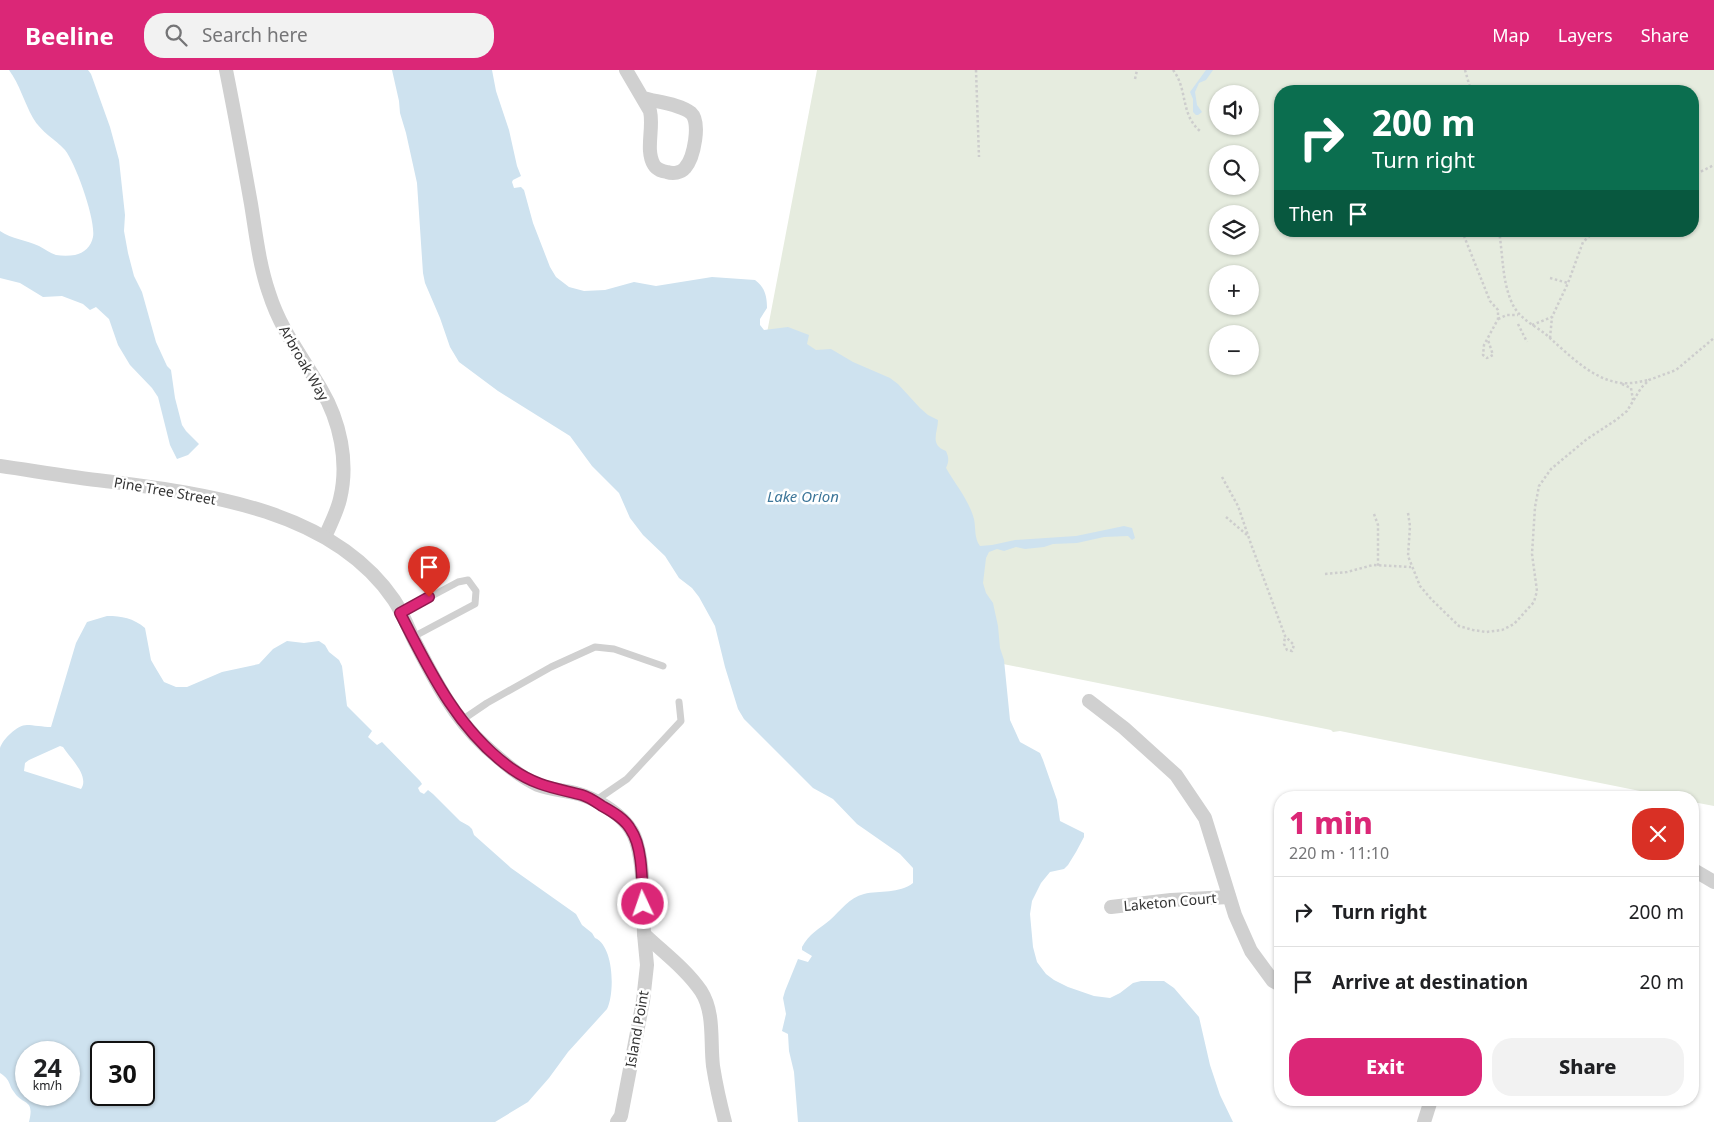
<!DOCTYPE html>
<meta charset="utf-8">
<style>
body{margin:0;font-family:"Noto Sans",sans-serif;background:#f2f2f2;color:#202124;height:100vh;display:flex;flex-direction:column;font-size:19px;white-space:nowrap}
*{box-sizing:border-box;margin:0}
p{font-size:16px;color:#757577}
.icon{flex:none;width:28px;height:28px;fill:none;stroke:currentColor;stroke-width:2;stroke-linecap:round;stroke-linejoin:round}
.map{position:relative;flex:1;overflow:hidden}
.sheet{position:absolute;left:1274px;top:721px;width:425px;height:315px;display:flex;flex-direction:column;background:#fff;border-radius:20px;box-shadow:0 1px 4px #0004}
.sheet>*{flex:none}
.guide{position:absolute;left:1274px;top:15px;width:425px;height:152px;border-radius:20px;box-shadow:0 1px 4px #0004;background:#0b6e4f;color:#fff;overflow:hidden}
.buttons{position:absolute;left:1209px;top:15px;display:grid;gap:10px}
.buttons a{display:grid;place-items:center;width:50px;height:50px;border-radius:50%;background:#fff;box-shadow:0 1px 4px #0004;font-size:25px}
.speed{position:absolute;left:15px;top:971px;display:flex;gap:10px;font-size:25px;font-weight:700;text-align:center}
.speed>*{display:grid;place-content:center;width:65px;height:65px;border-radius:50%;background:#fff;box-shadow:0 1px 4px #0004;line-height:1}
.speed small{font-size:12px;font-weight:400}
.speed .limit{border:2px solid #111;border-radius:8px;background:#fff;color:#111}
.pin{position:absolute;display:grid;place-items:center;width:42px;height:42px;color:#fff;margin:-51px -21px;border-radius:50% 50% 50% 0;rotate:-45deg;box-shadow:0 0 5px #0007}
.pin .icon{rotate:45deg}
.me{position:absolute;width:55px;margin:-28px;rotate:357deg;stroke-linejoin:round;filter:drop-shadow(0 0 4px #0008)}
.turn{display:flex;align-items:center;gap:18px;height:105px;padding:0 15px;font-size:22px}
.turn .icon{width:65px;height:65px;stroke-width:2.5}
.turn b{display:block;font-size:35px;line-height:42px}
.then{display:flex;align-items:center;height:48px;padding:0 15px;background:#0003;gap:10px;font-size:19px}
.round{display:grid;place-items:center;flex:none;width:52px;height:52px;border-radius:20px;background:#f2f2f2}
.summary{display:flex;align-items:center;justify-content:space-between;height:85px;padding:0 15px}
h1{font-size:30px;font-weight:800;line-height:38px;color:#db2777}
.button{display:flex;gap:10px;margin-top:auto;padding:10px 15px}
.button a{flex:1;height:58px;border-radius:20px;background:#db2777;color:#fff;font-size:20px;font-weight:800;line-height:58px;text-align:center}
.button a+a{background:#f2f2f2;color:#202124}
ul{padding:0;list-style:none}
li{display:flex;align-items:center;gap:15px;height:70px;padding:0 15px;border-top:1px solid #e0e0e0}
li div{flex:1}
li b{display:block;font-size:19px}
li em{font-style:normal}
header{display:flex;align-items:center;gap:30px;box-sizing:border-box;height:70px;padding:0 25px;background:#db2777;color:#fff}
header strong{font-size:24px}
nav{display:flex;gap:28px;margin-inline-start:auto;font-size:18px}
.search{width:350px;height:45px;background:#f2f2f2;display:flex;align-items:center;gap:12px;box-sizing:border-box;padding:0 18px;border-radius:20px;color:#757577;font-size:19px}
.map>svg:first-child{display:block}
.green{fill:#e6ecdf;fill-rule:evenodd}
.water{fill:#cee2ef;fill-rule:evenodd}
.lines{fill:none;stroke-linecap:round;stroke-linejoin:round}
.path{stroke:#cdcdcd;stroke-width:2.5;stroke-dasharray:2.5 2.5;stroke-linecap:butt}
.lane{stroke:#d0d0d0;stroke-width:7}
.street{stroke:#d0d0d0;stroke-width:14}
.route-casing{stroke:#8e194d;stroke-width:12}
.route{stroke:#db2777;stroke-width:9}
.labels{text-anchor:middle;stroke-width:5;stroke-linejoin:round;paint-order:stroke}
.street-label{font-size:14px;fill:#333;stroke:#fff}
.water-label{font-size:15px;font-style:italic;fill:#3d7699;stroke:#fff}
</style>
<header>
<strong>Beeline</strong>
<div class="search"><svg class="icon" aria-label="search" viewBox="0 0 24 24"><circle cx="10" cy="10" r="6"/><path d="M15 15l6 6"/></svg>Search here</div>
<nav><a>Map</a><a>Layers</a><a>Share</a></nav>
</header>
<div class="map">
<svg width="1714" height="1052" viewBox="0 0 1714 1052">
<rect width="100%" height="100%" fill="#fff"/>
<path class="green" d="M817,0H1714V736L1693,732L1692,728L1670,727L1340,661L1333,662L1331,660L715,536ZM1280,21H1692V161H1280ZM1218,24H1250V56H1218ZM1218,84H1250V116H1218ZM1218,144H1250V176H1218ZM1218,204H1250V236H1218ZM1218,264H1250V296H1218Z"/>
<g class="water">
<path d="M9,0H88L91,4L110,57L119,90L125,145L124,161L128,183L134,206L142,222L156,272L167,296L171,300L175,328L182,355L186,361L199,374L188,385L177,389L170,375L158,327L152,318L130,295L118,275L109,249L96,237L90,240L83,234L62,226L43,227L20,213L0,208V161C12,169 26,170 39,176C45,179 50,183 56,185C62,186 69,186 75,185C84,183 91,177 93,167C96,150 76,94 65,80C55,69 41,62 33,48C24,32 20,15 9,0Z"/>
<path d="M392,0H492L496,21L509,60L517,96L521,106L513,110L512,112L514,118L521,117L524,120L533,153L550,197L556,207L569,217L584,221L605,220L634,212L656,216L712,207L755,210C765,217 767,227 767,238L760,249V255L764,260L788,257L809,265L807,274L816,280L831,279L853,292L890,308L898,314L920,338L928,345L938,350C938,362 929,375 946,381C949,388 949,391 946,398C955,414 969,430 974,449C976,459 974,468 980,476L992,475L1015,470L1076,466L1124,456L1132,458L1135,468L1132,470L1128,466L1104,467L1077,473L1053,474L1044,477L1025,479L1016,477L1004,481L997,479L989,482L986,488L983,513L986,523L993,533L998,556L1000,578L1004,590L1010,650L1020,672L1040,683L1043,690L1057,730L1060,751L1084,763V767L1076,782L1068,795L1064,799L1050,802L1041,813L1032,831L1030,844L1033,877L1037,892L1046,904L1054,910L1068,917L1094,926L1110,928L1120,923L1133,913L1141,911H1164L1174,918L1199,947L1210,995L1220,1025L1233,1052H798L794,1002L789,981L788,964L782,961L786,944L783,928L785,921L798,889L808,892L812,886L802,880V877C809,864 819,859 830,850C841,840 849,828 864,824C880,820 899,824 913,813V798L900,784L857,754L833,729L813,718L744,649L738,639L725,597L715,556L699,527L692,518L679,508L665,486L643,465L630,448L619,423L592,396L570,366L498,321L459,292L450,277L440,248L425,213L423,203L417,113L406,63L400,43L399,31Z"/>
<polygon points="1206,0 1213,0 1206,10 1199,13 1195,22 1197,35 1202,42 1198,45 1196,45 1193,42 1193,29 1190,22"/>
<path d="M107,546C122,546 133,548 145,558L151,590L155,597L164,612L176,617H187L222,602L259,594L273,579L287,571L304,573L319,571L325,575L329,582L339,590L342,596L347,636L372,661L368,667L377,675L382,672L420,711L422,714L418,718L420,722L424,724L428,720L433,724L460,751L469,756L472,759L474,765L511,798L576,844L582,855L592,863L595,868C614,876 615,923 607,939L568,982L549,1008L528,1032L495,1052H29C35,1028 23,1036 14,1022C8,1014 11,1010 0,1003V678C3,669 17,655 27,655C33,655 43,657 51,657L76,573L87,552ZM60,676L63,677C70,688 90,706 81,719L24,701L25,693L29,690ZM26,982H69V1025H26ZM101,982H144V1025H101Z"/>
</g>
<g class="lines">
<g class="path">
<polyline points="976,0 979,87"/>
<path d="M1173,0C1188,19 1180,44 1200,61"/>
<polyline points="1465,0 1471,21"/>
<polyline points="1135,9 1137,0"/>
<polyline points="1692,106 1714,95"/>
<polyline points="1462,161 1490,231 1498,240 1498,249 1484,275 1483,285 1487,288 1493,285 1488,270"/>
<path d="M1499,161C1503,185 1502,211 1512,233C1520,251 1538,256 1551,269C1570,286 1594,310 1621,313C1630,314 1639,312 1648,310"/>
<polyline points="1550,208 1568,213"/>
<polyline points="1498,249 1507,245 1518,245"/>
<polyline points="1518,254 1527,272"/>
<polyline points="1532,255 1552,247 1568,213 1583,172 1595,161"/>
<polyline points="1550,268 1552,247"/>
<polyline points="1622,314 1631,318 1633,330"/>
<polyline points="1222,407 1238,436 1251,474 1285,566 1294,575 1292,581 1287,580 1284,574 1285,566"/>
<polyline points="1408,443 1410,456 1408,486 1420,516 1432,530 1459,556 1473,560 1486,562 1502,560 1514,554 1534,532 1537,521 1532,484 1535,437 1539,416 1551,399 1587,369 1616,350 1627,341 1641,318 1649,310 1676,300 1714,268"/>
<polyline points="1374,444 1378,455 1378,496"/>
<polyline points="1226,447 1247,465"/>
<polyline points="1325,504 1347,502 1373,495 1411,497"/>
</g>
<g class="lane">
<polyline points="400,543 458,512 468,510 476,521 475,534 413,567"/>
<polyline points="462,650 487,633 551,597 595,577 614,579 663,596"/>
<polyline points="595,731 627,709 681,651 679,632"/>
</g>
<g class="street">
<path d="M226,0C235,45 243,89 251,134C256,164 259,194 269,223C281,261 302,286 321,319C340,351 349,392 340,429C337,442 330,455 325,467"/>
<path d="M626,0L650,41C654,58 645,80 654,95C657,100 662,101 667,102C673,104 681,103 685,98C694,88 701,52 691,43C680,34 657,32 643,28"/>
<path d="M0,396C35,401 70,407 105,411C206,424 332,439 394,530C402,542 408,557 414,570C433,607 453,647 485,676C501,690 518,706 538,715C553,721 571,720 585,726C601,732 622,745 631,760C645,781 643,838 644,864C664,883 686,899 701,921C715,943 710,971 713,996C716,1015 720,1033 725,1052"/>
<polyline points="1089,631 1124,658 1176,705 1205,748 1235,845 1251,881 1273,911 1280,915"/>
<polyline points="1692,799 1714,812"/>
<polyline points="1111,837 1171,830 1229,827"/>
<polyline points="617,1052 621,1046 643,931 647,895 644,864"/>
<polyline points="1424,1052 1431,1030"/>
</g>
</g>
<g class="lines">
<g class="route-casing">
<path id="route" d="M429,527L400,543C429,600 458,661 512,699C536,716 555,718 582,725C589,727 596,732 602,736C613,742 625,749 631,760C643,777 642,814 643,834"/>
</g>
<use href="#route" class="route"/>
</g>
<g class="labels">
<g class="street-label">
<text transform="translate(304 293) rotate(60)" y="5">Arbroak Way</text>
<text transform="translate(165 421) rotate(10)" y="5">Pine Tree Street</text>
<text transform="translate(1170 832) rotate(-5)" y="5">Laketon Court</text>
<text transform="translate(637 959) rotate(-80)" y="5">Island Point</text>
</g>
<g class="water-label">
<text x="803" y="432">Lake Orion</text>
</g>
</g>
</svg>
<div class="buttons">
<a><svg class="icon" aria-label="sound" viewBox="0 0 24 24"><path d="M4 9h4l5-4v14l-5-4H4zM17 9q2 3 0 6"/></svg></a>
<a><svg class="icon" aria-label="search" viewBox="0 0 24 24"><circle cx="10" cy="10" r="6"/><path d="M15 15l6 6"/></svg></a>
<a><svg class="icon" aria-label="layers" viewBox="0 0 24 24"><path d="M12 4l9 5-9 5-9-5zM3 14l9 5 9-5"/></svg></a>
<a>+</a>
<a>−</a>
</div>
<div class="speed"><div>24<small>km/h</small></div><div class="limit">30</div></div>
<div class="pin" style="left:429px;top:527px;background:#d93025"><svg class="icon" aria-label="arrive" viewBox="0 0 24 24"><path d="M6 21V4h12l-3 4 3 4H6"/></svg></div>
<svg class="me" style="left:643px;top:834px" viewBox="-20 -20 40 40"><circle r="17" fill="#db2777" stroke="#fff" stroke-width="3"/><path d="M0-11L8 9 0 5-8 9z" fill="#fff"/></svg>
<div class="guide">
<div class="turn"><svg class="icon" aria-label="right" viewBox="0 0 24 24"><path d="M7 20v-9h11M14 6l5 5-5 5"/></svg><div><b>200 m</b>Turn right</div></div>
<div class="then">Then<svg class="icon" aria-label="arrive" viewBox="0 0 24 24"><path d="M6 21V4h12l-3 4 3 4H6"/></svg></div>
</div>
<section class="sheet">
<div class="summary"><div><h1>1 min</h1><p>220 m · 11:10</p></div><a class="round" style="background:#d93025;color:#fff"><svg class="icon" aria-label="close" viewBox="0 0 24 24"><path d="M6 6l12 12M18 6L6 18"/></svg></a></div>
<ul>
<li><svg class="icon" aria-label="right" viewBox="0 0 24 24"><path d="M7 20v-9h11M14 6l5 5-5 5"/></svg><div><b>Turn right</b></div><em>200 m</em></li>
<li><svg class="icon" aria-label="arrive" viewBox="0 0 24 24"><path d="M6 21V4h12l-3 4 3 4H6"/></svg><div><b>Arrive at destination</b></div><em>20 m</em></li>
</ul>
<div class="button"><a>Exit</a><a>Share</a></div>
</section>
</div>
